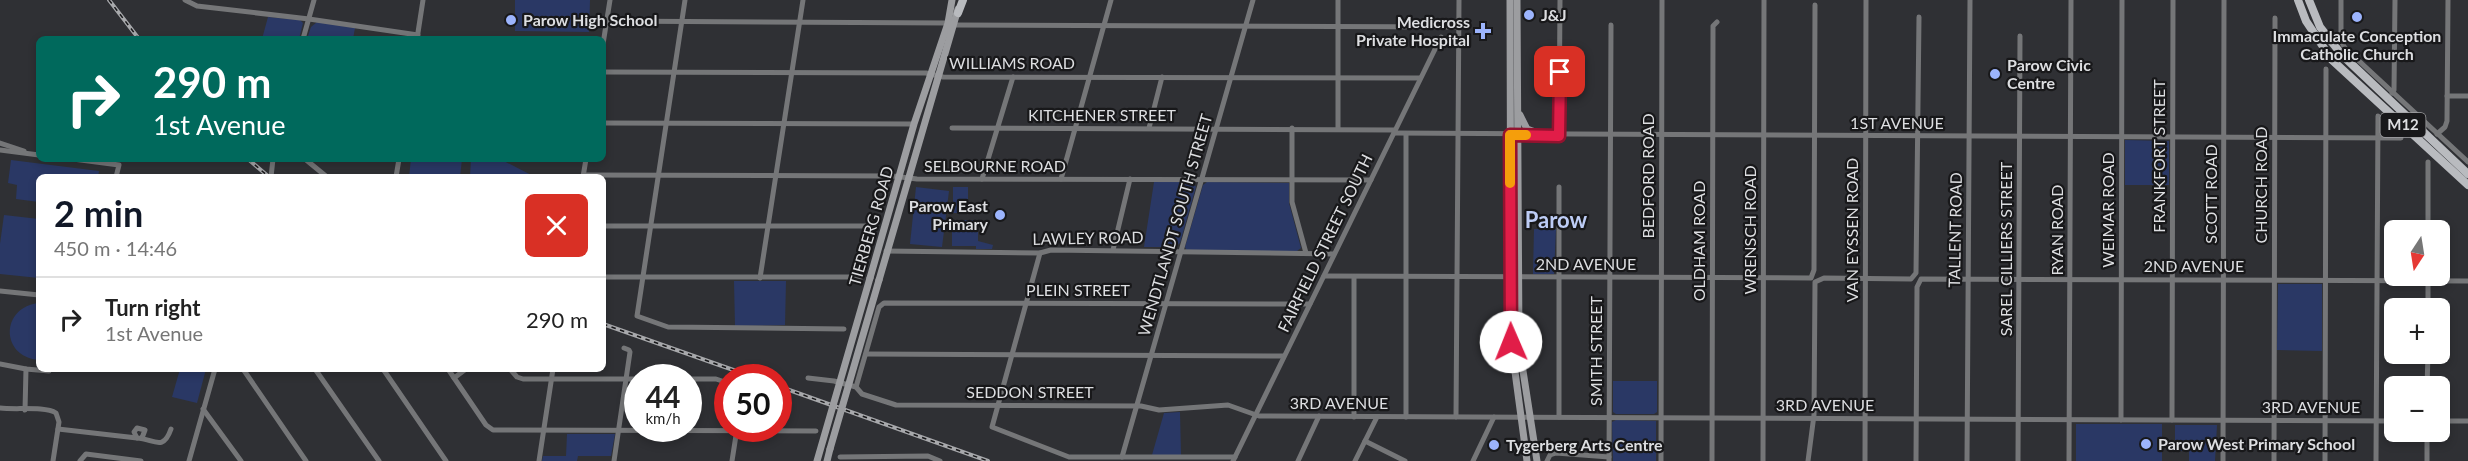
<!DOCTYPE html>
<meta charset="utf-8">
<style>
body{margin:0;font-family:Lato,sans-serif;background:#f2f2f2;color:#222;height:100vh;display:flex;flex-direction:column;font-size:22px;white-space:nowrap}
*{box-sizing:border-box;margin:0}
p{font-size:20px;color:#767676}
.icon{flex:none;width:33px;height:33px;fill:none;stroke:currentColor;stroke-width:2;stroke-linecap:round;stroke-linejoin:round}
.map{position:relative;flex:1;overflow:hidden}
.drawer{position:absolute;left:36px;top:174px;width:570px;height:198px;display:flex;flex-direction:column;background:#fff;border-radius:9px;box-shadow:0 3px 9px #0003}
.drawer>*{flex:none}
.guide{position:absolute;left:36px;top:36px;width:570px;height:126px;border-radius:9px;box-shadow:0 3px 9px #0003;background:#00695c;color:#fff;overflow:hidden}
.needle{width:39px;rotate:192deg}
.buttons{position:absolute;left:2384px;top:220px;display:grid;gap:12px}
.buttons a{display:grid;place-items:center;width:66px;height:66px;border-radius:9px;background:#fff;box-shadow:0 3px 9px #0003;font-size:30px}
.speed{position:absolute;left:624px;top:364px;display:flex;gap:12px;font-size:30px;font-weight:700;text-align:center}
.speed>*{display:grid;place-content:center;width:78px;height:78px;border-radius:50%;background:#fff;box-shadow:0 3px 9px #0003;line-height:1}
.speed small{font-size:15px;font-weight:400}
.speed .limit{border:9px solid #d22;background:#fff;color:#111}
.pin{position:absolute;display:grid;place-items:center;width:51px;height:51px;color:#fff;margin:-26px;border-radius:12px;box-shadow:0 3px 9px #0006}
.me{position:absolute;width:66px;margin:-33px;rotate:359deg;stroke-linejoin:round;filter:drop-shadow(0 0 4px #0008)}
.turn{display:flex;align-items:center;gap:21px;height:126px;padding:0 18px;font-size:27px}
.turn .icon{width:78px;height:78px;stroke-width:2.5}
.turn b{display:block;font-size:42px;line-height:51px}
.round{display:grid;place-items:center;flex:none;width:63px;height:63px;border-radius:9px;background:#f2f2f2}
.headline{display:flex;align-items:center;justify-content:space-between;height:102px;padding:0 18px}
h1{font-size:36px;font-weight:700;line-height:45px;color:#111827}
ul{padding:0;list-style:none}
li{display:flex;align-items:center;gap:18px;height:84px;padding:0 18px;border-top:2px solid #e0e0e0}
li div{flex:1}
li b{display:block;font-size:22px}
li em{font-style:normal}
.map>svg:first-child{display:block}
.green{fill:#2a3865}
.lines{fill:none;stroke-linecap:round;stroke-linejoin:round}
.minor{stroke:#757678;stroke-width:5}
.secondary{stroke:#9c9da0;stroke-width:7}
.primary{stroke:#b9bbbf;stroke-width:8}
.rail-casing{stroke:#a7a8ab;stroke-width:4}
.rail{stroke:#18181a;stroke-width:1.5;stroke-dasharray:4.5;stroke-linecap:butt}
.secondary-bridge{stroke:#9c9da0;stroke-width:7}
.route-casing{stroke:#92132f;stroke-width:15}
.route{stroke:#e11d48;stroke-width:10}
.slow{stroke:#f59e0b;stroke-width:10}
.poi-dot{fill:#9cb4fd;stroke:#18181a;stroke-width:2}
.labels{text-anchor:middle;stroke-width:4.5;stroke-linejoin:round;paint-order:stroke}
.shield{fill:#18181a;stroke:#a2a3a5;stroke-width:1.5}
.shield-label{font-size:15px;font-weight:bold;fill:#dddee1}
.poi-label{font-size:16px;font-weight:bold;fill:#dddee1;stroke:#18181a;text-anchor:start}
.street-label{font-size:16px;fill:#dddee1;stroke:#18181a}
.district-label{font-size:22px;font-weight:bold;fill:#bdccf5;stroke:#18181a}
</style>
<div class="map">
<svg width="2468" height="461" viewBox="0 0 2468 461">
<rect width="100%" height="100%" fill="#2f3034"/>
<g class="green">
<polygon points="515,0 590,0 589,32 515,31"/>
<polygon points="268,17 300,20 303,23 299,39 262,39"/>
<polygon points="317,22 355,28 353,39 307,39 311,27"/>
<polygon points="2125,140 2169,141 2169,185 2125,185"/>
<polygon points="411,159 462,159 460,177 409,177"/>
<polygon points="471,159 500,159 535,177 470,177"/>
<polygon points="11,160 99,171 98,177 39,177 39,202 16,199 17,185 8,183"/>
<polygon points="1154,182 1193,182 1196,187 1180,243 1175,247 1144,247"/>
<polygon points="1207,182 1289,183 1289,203 1301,248 1297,251 1187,251 1185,247 1203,185"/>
<polygon points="916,187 949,191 942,247 910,244"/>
<rect x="953" y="187" width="15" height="26"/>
<polygon points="4,215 39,219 39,278 0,274 0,244"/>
<polygon points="952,220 978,220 978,241 993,245 992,249 976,249 976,246 952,246"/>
<polygon points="1534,229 1556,229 1554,274 1533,274"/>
<polygon points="734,281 786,281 785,325 735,326"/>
<polygon points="2278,284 2322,284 2322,351 2277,350"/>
<path d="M39,303V360C0,357 0,307 39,303Z"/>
<polygon points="180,369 206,369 197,403 172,397"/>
<polygon points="1613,381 1657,381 1657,412 1654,414 1616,414 1613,412"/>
<polygon points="1180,412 1181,455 1152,455 1164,413"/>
<polygon points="1616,420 1656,421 1656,461 1613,461 1612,422"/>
<rect x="2076" y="424" width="86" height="37"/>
<polygon points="2175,425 2217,425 2215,461 2189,461 2189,451 2175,451"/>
<polygon points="567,434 615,434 611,456 578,456 577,461 542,461 543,456 566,456"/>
</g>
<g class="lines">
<g class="minor">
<polyline points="185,0 197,6 309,19 418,35"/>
<polyline points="685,0 637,316 668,327 844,329"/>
<polyline points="1338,0 1338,129"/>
<polyline points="2341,0 2341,41 2345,48 2468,162"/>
<polyline points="607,21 948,23"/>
<polyline points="955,25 1458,27"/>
<polyline points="303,39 314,0"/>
<polyline points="417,39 423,0"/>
<polyline points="603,44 610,0"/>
<polyline points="603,72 926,73 943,77 1420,78"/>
<polyline points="2392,93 2394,90 2395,0"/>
<polyline points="2447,96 2468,96"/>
<polyline points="603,123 914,124"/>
<polyline points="952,128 1395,130"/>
<polyline points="1149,128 1162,77"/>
<polyline points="1292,128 1292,202 1306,253"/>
<polyline points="1394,133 2401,138"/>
<polyline points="2437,134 2445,127 2447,121 2448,0"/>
<polyline points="1559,136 1560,0"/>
<polyline points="0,143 24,151"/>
<polyline points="0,150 39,155"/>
<polyline points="73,159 119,165 116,177"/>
<polyline points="305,159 327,177"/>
<polyline points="583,175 893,176 917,179 1371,180"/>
<polyline points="271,177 273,159"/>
<polyline points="396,177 399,159"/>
<polyline points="583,177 586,159"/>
<polyline points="982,179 1013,77"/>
<polyline points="1061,179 1111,0"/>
<polyline points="603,226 876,226"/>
<polyline points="2428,231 2428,162"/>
<polyline points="1113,250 1130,179"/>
<polyline points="886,251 1040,253 1051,250 1334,254"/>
<polyline points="1040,253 992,427 1069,457 1235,457"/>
<polyline points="1324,276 1811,278 1814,270 1815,5"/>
<polyline points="603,277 861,277"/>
<polyline points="760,278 803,0"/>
<polyline points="0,291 39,295"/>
<polyline points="2428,309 2428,276"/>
<polyline points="866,354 1284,356"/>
<polyline points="0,364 26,369 49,371"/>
<polyline points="243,369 306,461"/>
<polyline points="315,369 379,461"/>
<polyline points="383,369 446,461"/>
<polyline points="448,369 486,425 493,430 816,431"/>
<polyline points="510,369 517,377 523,379 638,379"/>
<polyline points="454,378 466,369"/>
<polyline points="808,378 834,381 856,387 862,394 896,405 1141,406 1159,410 1228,405 1259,416 2394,421"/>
<polyline points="688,379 716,379 728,383"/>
<polyline points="856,387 879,307 884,303 1310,304"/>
<polyline points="2427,387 2428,354"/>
<path d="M0,408C15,410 45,406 56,413L59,422L53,461"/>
<polyline points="203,409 241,461"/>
<polyline points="25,410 26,369"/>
<polyline points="1354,417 1354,277"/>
<polyline points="1406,417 1406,134"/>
<polyline points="1456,417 1459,0"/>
<polyline points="1559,417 1559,187"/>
<polyline points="2121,420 2122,0"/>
<polyline points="2172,420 2173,0"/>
<polyline points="2439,421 2468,421"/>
<polyline points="58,429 137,438"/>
<path d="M142,438L145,430L137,428L134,432L137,438C154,439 163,452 171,429"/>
<polyline points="1365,441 1405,461"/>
<polyline points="840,457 928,456 940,461"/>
<polyline points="1122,457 1253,0"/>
<polyline points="80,461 86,454 141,461"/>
<polyline points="189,461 215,369"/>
<polyline points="539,461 553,369"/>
<polyline points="614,461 630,352 629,350 624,348"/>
<polyline points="732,461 737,429"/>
<polyline points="1233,461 1441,37"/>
<polyline points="1298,461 1319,416"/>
<polyline points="1355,461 1377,417"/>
<polyline points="1473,461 1494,417"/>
<polyline points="1547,461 1550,455 1556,453 1609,457"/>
<polyline points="1609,461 1611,25"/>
<polyline points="1661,461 1662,0"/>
<polyline points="1712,461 1713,26 1717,22"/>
<polyline points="1763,461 1764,0"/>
<polyline points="1808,461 1814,415 1815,282 1824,278 1911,279 1916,273 1919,17"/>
<polyline points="1865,461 1866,0"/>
<polyline points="1916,461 1917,287 1921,279 2468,281"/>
<polyline points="1967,461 1970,0"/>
<polyline points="2018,461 2020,36"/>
<polyline points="2069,461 2071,0"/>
<polyline points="2223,461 2224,0"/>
<polyline points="2274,461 2275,18"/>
<polyline points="2325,461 2326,69"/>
<polyline points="2376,461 2378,116"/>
<polyline points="2427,461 2427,432"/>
</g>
<g class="secondary">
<polyline points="1510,0 1511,342 1527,461"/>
<polyline points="1517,0 1519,345 1537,461"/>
<polyline points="1520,115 1527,129 1546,136"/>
<polyline points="870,278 914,124 948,23 952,0"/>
<polyline points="879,280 958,9"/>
<polyline points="827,461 830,449"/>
</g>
<g class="primary">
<polyline points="2298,0 2306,21 2332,60 2468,185"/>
<polyline points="2309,0 2320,27 2342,55 2468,174"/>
<polyline points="958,13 963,0"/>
</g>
<g class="rail-casing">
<g id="rail">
<polyline points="109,0 139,39"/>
<polyline points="248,159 269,177"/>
<polyline points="603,324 756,378"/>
<polyline points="778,386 988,461"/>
</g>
</g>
<use href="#rail" class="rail"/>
<g class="secondary-bridge">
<polyline points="830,449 879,280"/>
<polyline points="817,461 870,278"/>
</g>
</g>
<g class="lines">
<g class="route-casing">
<polyline id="route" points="1511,342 1510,135 1559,136 1560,72"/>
</g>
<use href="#route" class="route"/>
<polyline class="slow" points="1510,183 1510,135 1526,135"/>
</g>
<g class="poi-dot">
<circle cx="1529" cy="15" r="6"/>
<circle cx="2357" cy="17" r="6"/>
<circle cx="511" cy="20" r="6"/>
<path d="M1480 22h6v6h6v6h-6v6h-6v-6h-6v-6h6z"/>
<circle cx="1995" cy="74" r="6"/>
<circle cx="1000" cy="215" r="6"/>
<circle cx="2146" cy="444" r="6"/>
<circle cx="1494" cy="445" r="6"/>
</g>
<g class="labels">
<rect class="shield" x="2380.5" y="113" width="45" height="24" rx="4.5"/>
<g class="shield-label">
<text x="2403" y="130">M12</text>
</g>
<g class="poi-label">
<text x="1541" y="21">J&amp;J</text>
<text x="523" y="26">Parow High School</text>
<text x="1470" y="28" text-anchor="end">Medicross<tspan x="1470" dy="18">Private Hospital</tspan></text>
<text x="2357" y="42" text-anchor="middle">Immaculate Conception<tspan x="2357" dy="18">Catholic Church</tspan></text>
<text x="2007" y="71">Parow Civic<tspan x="2007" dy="18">Centre</tspan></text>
<text x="988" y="212" text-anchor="end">Parow East<tspan x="988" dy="18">Primary</tspan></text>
<text x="2158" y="450">Parow West Primary School</text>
<text x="1506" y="451">Tygerberg Arts Centre</text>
</g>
<g class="street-label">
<text x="1012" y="69">WILLIAMS ROAD</text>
<text x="1102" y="121">KITCHENER STREET</text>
<text x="1897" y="129">1ST AVENUE</text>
<text transform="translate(2159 156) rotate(-90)" y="6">FRANKFORT STREET</text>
<text x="995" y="172">SELBOURNE ROAD</text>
<text transform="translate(1648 176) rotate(-90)" y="6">BEDFORD ROAD</text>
<text transform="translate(2261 185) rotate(-90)" y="6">CHURCH ROAD</text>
<text transform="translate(2211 194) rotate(-90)" y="6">SCOTT ROAD</text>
<text transform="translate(2108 210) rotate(-90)" y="6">WEIMAR ROAD</text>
<text transform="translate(1175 225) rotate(-74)" y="6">WENDTLANDT SOUTH STREET</text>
<text transform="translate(871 226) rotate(-74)" y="6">TIERBERG ROAD</text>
<text transform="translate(1750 230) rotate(-90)" y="6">WRENSCH ROAD</text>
<text transform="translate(1852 230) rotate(-90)" y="6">VAN EYSSEN ROAD</text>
<text transform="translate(1955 230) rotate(-89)" y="6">TALLENT ROAD</text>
<text transform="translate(2057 230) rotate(-90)" y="6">RYAN ROAD</text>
<text transform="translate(1088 238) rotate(-1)" y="6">LAWLEY ROAD</text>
<text transform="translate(1699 241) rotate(-90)" y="6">OLDHAM ROAD</text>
<text transform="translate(1325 243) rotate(-64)" y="6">FAIRFIELD STREET SOUTH</text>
<text transform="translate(2006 249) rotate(-90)" y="6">SAREL CILLIERS STREET</text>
<text x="1586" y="270">2ND AVENUE</text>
<text x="2194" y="272">2ND AVENUE</text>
<text x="1078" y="296">PLEIN STREET</text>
<text transform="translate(1596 351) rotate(-90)" y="6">SMITH STREET</text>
<text x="1030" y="398">SEDDON STREET</text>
<text x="1339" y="409">3RD AVENUE</text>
<text x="1825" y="411">3RD AVENUE</text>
<text x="2311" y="413">3RD AVENUE</text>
</g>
<g class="district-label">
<text x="1556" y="228">Parow</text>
</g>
</g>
</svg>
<div class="buttons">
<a><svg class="needle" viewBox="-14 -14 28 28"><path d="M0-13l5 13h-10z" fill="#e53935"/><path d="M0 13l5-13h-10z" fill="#767676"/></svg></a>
<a>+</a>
<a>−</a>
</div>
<div class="speed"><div>44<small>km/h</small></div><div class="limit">50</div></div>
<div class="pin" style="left:1560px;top:72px;background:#d93025"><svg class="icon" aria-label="arrive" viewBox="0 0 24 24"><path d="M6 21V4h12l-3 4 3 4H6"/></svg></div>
<svg class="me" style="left:1511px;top:342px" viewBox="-20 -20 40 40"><circle r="19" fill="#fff"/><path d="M0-13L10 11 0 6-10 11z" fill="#e11d48"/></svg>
<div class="guide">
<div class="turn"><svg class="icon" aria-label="right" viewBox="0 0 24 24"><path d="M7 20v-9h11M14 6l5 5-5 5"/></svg><div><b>290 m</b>1st Avenue</div></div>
</div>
<section class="drawer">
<div class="headline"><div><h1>2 min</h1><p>450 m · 14:46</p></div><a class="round" style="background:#d93025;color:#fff"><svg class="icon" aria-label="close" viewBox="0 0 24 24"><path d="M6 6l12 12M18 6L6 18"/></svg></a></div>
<ul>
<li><svg class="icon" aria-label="right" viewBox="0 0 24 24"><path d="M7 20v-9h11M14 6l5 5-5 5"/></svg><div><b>Turn right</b><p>1st Avenue</p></div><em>290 m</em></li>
</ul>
</section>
</div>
